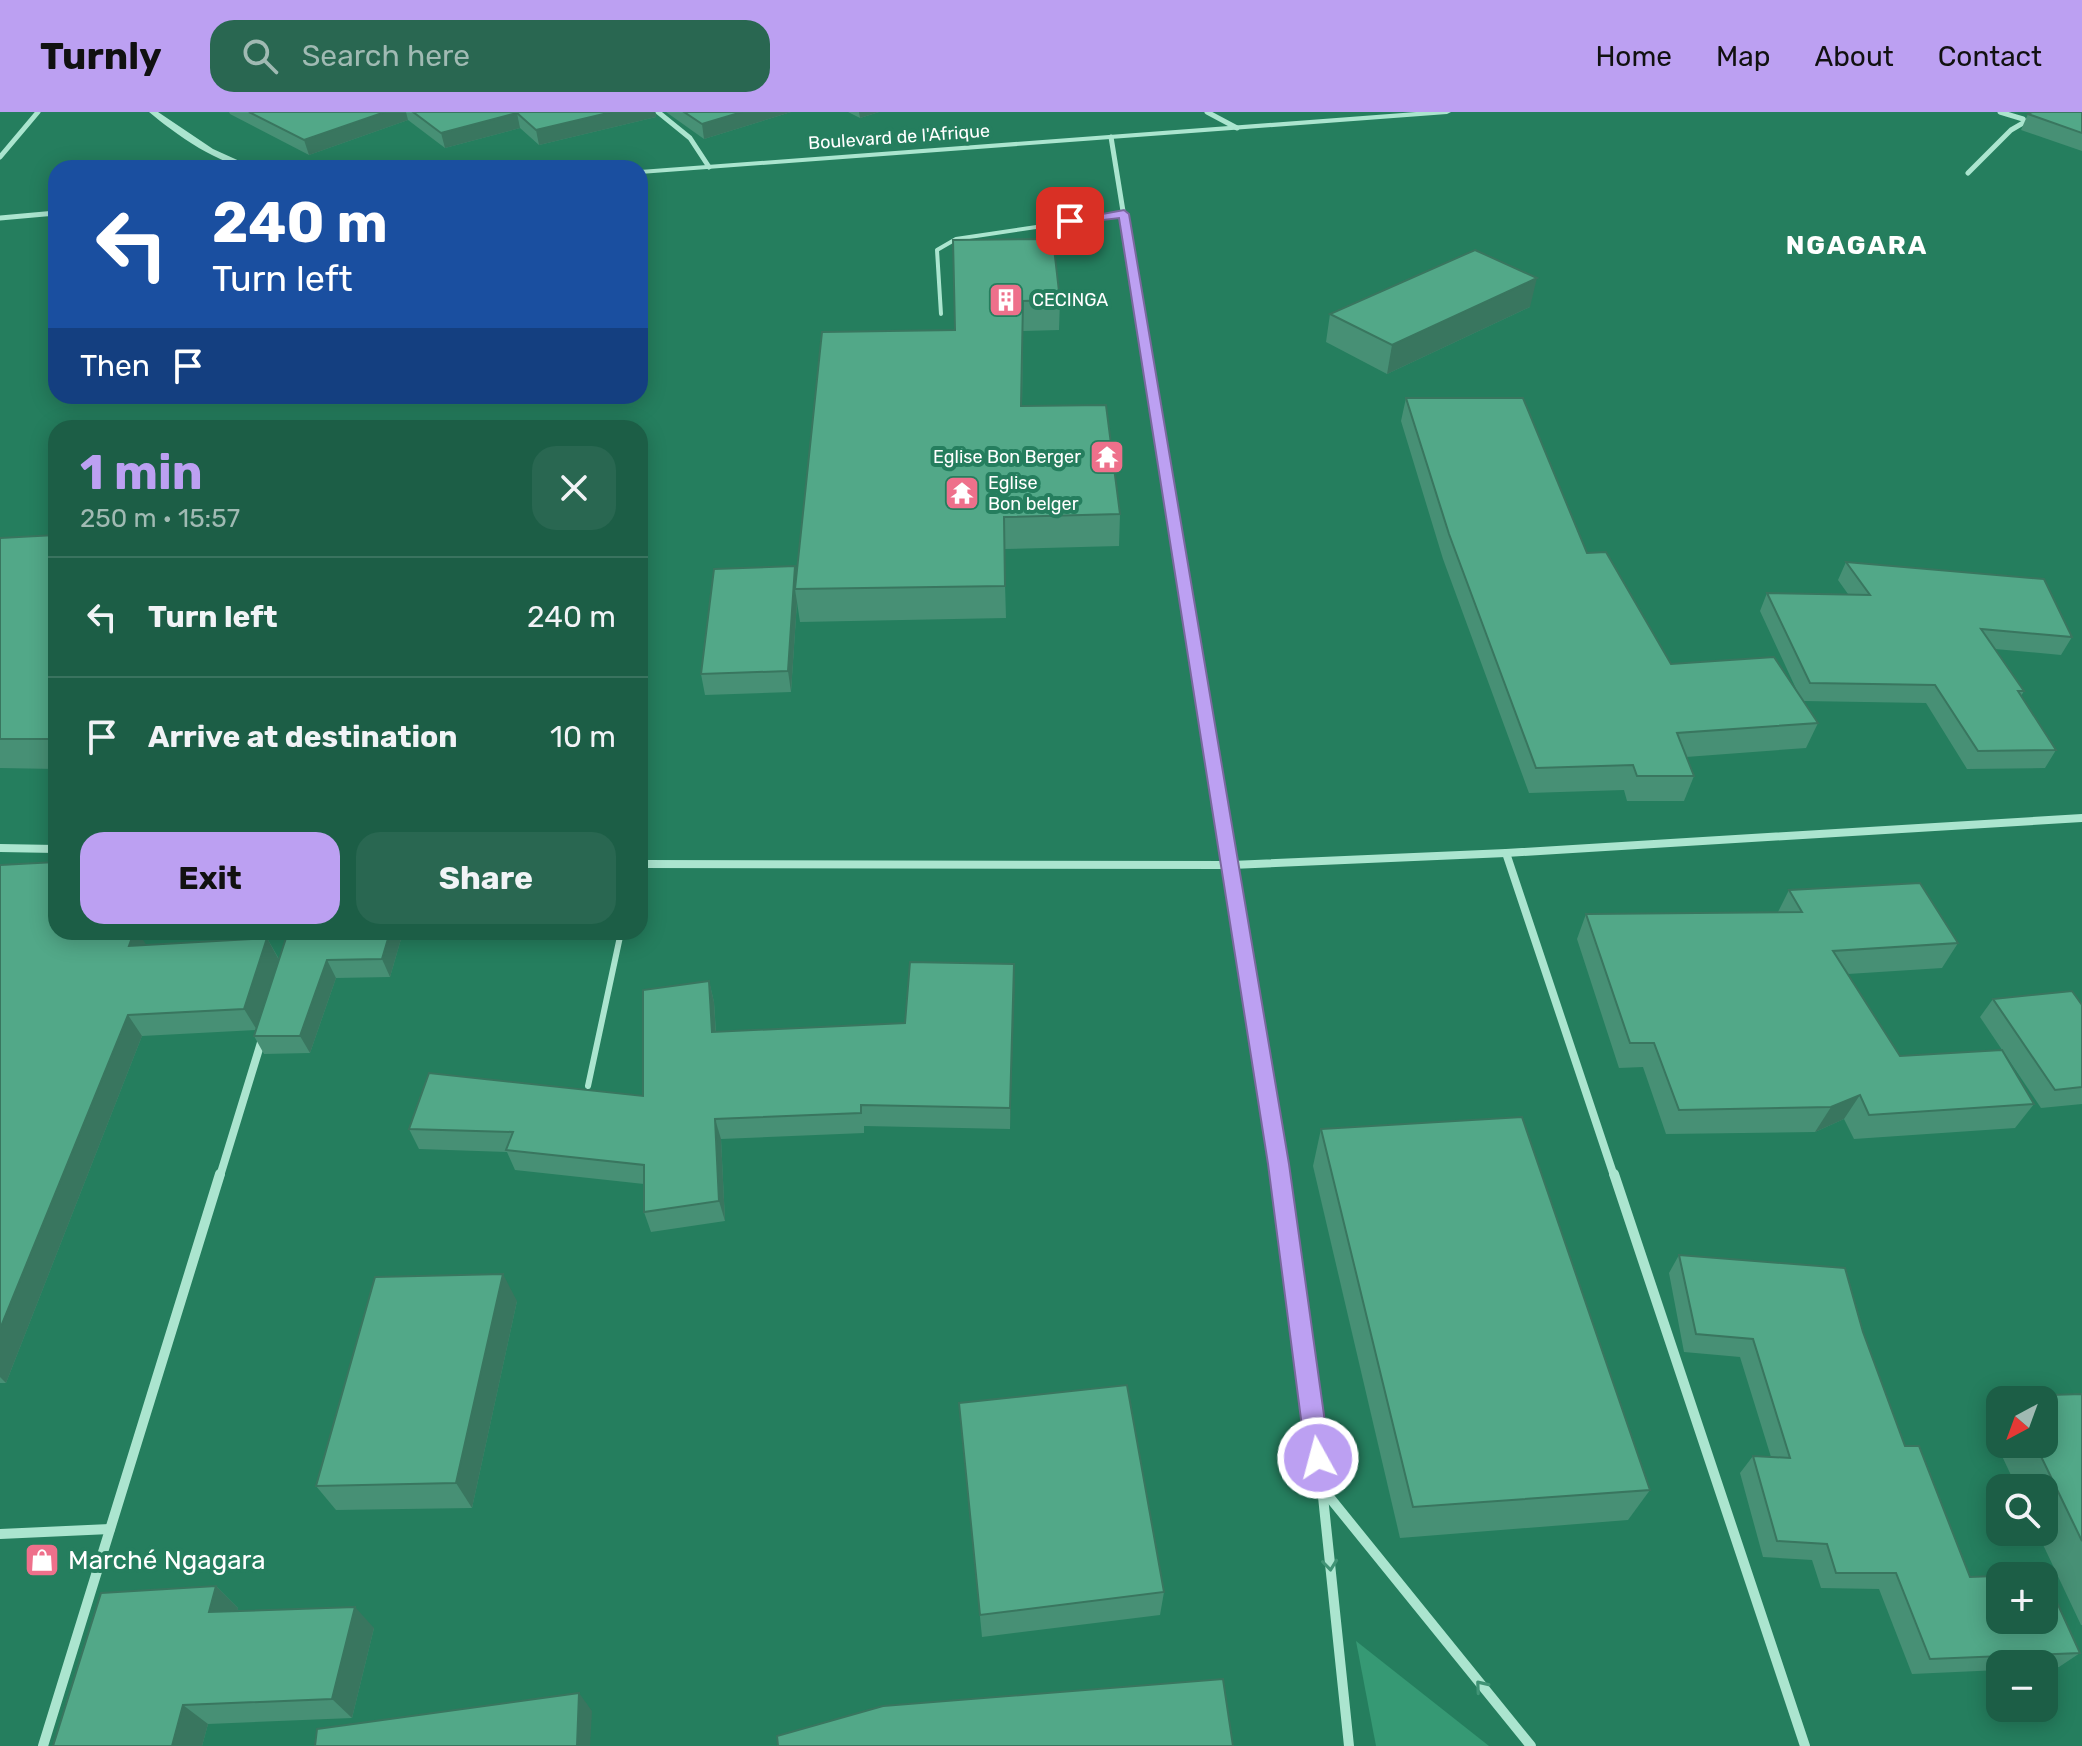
<!DOCTYPE html>
<meta charset="utf-8">
<style>
body{margin:0;font-family:Rubik,sans-serif;background:#296751;color:#f1f3f6;height:100vh;display:flex;flex-direction:column;font-size:30px;white-space:nowrap}
*{box-sizing:border-box;margin:0}
p{font-size:26px;color:#a0bab3}
.icon{flex:none;width:44px;height:44px;fill:none;stroke:currentColor;stroke-width:2;stroke-linecap:round;stroke-linejoin:round}
.map{position:relative;flex:1;overflow:hidden}
.details{position:absolute;left:48px;top:308px;width:600px;height:520px;display:flex;flex-direction:column;background:#1c5e46;border-radius:24px;box-shadow:0 4px 20px #0003}
.details>*{flex:none}
.banner{position:absolute;left:48px;top:48px;width:600px;height:244px;border-radius:24px;box-shadow:0 4px 20px #0003;background:#1a4fa0;color:#fff;overflow:hidden}
.needle{width:52px;rotate:221deg}
.fabs{position:absolute;left:1986px;top:1274px;display:grid;gap:16px}
.fabs a{display:grid;place-items:center;width:72px;height:72px;border-radius:16px;background:#1c5e46;box-shadow:0 4px 20px #0003;font-size:40px}
.pin{position:absolute;display:grid;place-items:center;width:68px;height:68px;color:#fff;margin:-34px;border-radius:16px;box-shadow:0 4px 12px #0006}
.me{position:absolute;width:88px;margin:-44px;rotate:353deg;stroke-linejoin:round;filter:drop-shadow(0 0 6px #0008)}
.turn{display:flex;align-items:center;gap:28px;height:168px;padding:0 32px;font-size:36px}
.turn .icon{width:104px;height:104px;stroke-width:2.5}
.turn b{display:block;font-size:56px;line-height:68px}
.then{display:flex;align-items:center;height:76px;padding:0 32px;background:#0003;gap:16px;font-size:30px}
.round{display:grid;place-items:center;flex:none;width:84px;height:84px;border-radius:24px;background:#296751}
.headline{display:flex;align-items:center;justify-content:space-between;height:136px;padding:0 32px}
h1{font-size:48px;font-weight:700;line-height:60px;color:#bca0f2}
.primary-button{display:flex;gap:16px;margin-top:auto;padding:16px 32px}
.primary-button a{flex:1;height:92px;border-radius:24px;background:#bca0f2;color:#111;font-size:32px;font-weight:700;line-height:92px;text-align:center}
.primary-button a+a{background:#296751;color:#f1f3f6}
ul{padding:0;list-style:none}
li{display:flex;align-items:center;gap:24px;height:120px;padding:0 32px;border-top:2px solid #3a735f}
li div{flex:1}
li b{display:block;font-size:30px}
li em{font-style:normal}
header{display:flex;align-items:center;gap:48px;box-sizing:border-box;height:112px;padding:0 40px;background:#bca0f2;color:#111}
header strong{font-size:38px}
nav{display:flex;gap:44px;margin-inline-start:auto;font-size:28px}
.search{width:560px;height:72px;background:#296751;display:flex;align-items:center;gap:20px;box-sizing:border-box;padding:0 28px;border-radius:24px;color:#a0bab3;font-size:30px}
.map>svg:first-child{display:block}
.green{fill:#369974}
.lines{fill:none;stroke-linecap:round;stroke-linejoin:round}
.service-far1{stroke:#abe5cf;stroke-width:4}
.service{stroke:#abe5cf;stroke-width:6}
.minor-far3{stroke:#abe5cf;stroke-width:5}
.minor-far2{stroke:#abe5cf;stroke-width:6}
.minor-far1{stroke:#abe5cf;stroke-width:8}
.minor{stroke:#abe5cf;stroke-width:10}
.tertiary{fill:#abe5cf;fill-rule:evenodd}
.wall{fill:#479075}
.shaded-wall{fill:#39765f}
.building{fill:#52a888;stroke:#39765f;stroke-width:2;fill-rule:evenodd}
.oneway{stroke:#409375}
.route{fill:#bca0f2;stroke:#7a689d;stroke-width:2}
.labels{text-anchor:middle;stroke-width:8;stroke-linejoin:round;paint-order:stroke}
.far-street-label{font-size:18px;fill:#fff;stroke:#257e5e}
.far-poi-label{font-size:18px;fill:#fff;stroke:#257e5e;text-anchor:start}
.far-district-label{font-size:26px;font-weight:bold;letter-spacing:2px;fill:#fff;stroke:#257e5e}
.near-poi-label{font-size:26px;fill:#fff;stroke:#257e5e;text-anchor:start}
</style>
<header>
<strong>Turnly</strong>
<div class="search"><svg class="icon" aria-label="search" viewBox="0 0 24 24"><circle cx="10" cy="10" r="6"/><path d="M15 15l6 6"/></svg>Search here</div>
<nav><a>Home</a><a>Map</a><a>About</a><a>Contact</a></nav>
</header>
<div class="map">
<svg width="2082" height="1634" viewBox="0 0 2082 1634">
<rect width="100%" height="100%" fill="#257e5e"/>
<polygon class="green" points="1356,1529 1489,1634 1376,1634"/>
<g class="lines">
<polyline class="service-far1" points="941,202 937,138 956,127 1124,102"/>
<polyline class="service" points="588,974 621,820"/>
<g class="minor-far3">
<polyline points="658,0 690,26 709,55"/>
<polyline points="1207,0 1237,16"/>
<polyline points="2000,0 2023,7"/>
<polyline points="1111,25 1151,272"/>
<polyline points="0,45 38,0"/>
<polyline points="1968,61 2011,18 2042,0"/>
<polyline points="0,106 56,101"/>
</g>
<polyline class="minor-far2" points="1151,270 1208,619"/>
<g class="minor-far1">
<polyline points="1207,617 1280,1064"/>
<polyline points="0,736 56,737"/>
<polyline points="1506,741 1614,1064"/>
<polyline points="640,752 1232,753 1506,741 2082,706"/>
<polyline points="220,1064 263,924"/>
</g>
<g class="minor">
<polyline points="1280,1062 1322,1375 1349,1634"/>
<polyline points="1614,1062 1805,1634"/>
<polyline points="1322,1376 1531,1634"/>
<polyline points="0,1422 110,1417"/>
<polyline points="43,1634 220,1062"/>
</g>
<g class="tertiary">
<path d="M149,0H158L213,37L255,56C222,56 174,21 149,0Z"/>
<polygon points="1416,0 1451,0 1447,2 640,62 640,58"/>
</g>
</g>
<g class="wall">
<polygon points="229,0 655,0 656,5 539,33 520,16 445,36 408,8 309,43 230,2"/>
<polygon points="666,0 791,0 704,27"/>
<polygon points="848,0 879,0 860,6"/>
<polygon points="2082,0 2082,39 2021,18 2028,2"/>
<polygon points="953,128 1060,188 1059,218 1023,219 1022,294 1120,402 1119,434 1004,437 1006,506 800,510 797,490 791,580 705,583 701,562 795,454 796,465 955,218"/>
<polygon points="1530,195 1387,262 1326,230 1330,202"/>
<polygon points="1406,286 1587,441 1671,552 1798,581 1760,499 1767,481 1848,482 1838,468 1846,450 2072,525 2061,543 1995,537 2024,579 2021,584 2056,638 2045,656 1967,657 1926,591 1803,589 1818,611 1806,636 1686,645 1694,664 1684,689 1627,689 1624,678 1529,681 1443,447 1401,309"/>
<polygon points="56,423 56,657 0,656 0,426"/>
<polygon points="0,753 140,823 145,833 267,826 279,847 403,820 390,865 336,866 310,941 264,942 254,924 256,918 142,924 6,1271 0,1271"/>
<polygon points="1789,778 1958,831 1942,856 1848,862 1900,944 2034,992 2015,1016 1854,1027 1844,1007 1815,1020 1666,1022 1643,955 1619,956 1577,827 1586,802 1778,800"/>
<polygon points="1014,852 1010,1017 864,1014 864,1021 721,1027 725,1109 651,1120 644,1100 644,1072 515,1058 507,1040 419,1037 409,1017 643,984 709,869 714,890 716,920 905,911"/>
<polygon points="1993,887 2082,893 2082,992 2041,996 1980,905"/>
<polygon points="1321,1017 1650,1378 1628,1408 1400,1426 1313,1054"/>
<polygon points="1679,1143 1863,1220 1905,1334 1970,1465 2080,1541 2059,1555 2044,1556 2044,1552 2000,1552 2000,1558 1912,1562 1879,1477 1821,1476 1812,1448 1763,1445 1740,1361 1753,1344 1771,1345 1740,1245 1684,1240 1669,1161"/>
<polygon points="517,1189 472,1396 336,1398 316,1374"/>
<polygon points="2082,1282 2082,1513 2081,1513 2037,1420 2044,1420 2044,1376 2017,1376 1986,1310 2000,1296 2000,1332 2044,1332 2044,1288 2008,1288 2012,1284"/>
<polygon points="959,1291 1164,1480 1160,1503 982,1525"/>
<polygon points="216,1474 238,1496 237,1499 374,1516 352,1606 208,1612 202,1634 53,1634"/>
</g>
<g class="shaded-wall">
<polygon points="385,0 406,0 408,8 309,43 304,28"/>
<polygon points="612,0 655,0 656,5 539,33 536,18"/>
<polygon points="742,0 791,0 704,27 702,12"/>
<polygon points="859,0 879,0 860,6"/>
<polygon points="517,1 520,16 445,36 441,21"/>
<polygon points="1537,166 1530,195 1387,262 1392,233"/>
<polygon points="795,454 798,477 795,477 797,490 791,580 788,559"/>
<polygon points="120,820 141,820 140,823 150,839 143,856"/>
<polygon points="390,820 403,820 390,865 382,847"/>
<polygon points="267,826 279,848 257,918 244,897"/>
<polygon points="327,848 336,866 310,941 300,924"/>
<polygon points="1014,852 1015,873 1010,1017 1010,996"/>
<polygon points="709,869 714,890 717,941 712,920"/>
<polygon points="128,903 142,924 6,1271 0,1265 0,1217"/>
<polygon points="1860,983 1844,1007 1815,1020 1831,995"/>
<polygon points="715,1007 721,1027 725,1109 719,1089"/>
<polygon points="503,1162 517,1189 472,1396 456,1371"/>
<polygon points="216,1474 238,1496 232,1521 209,1500"/>
<polygon points="355,1495 374,1516 352,1606 332,1587"/>
<polygon points="579,1581 592,1599 590,1634 577,1634"/>
<polygon points="183,1593 208,1612 202,1634 172,1634"/>
</g>
<g class="building">
<polygon points="249,0 385,0 304,28"/>
<polygon points="413,0 612,0 536,18 517,1 441,21"/>
<polygon points="684,0 742,0 702,12"/>
<polygon points="2032,0 2082,0 2082,21 2028,2"/>
<polygon points="1053,127 1060,188 1023,189 1021,294 1106,293 1120,402 1004,405 1005,474 795,477 822,220 955,218 953,128"/>
<polygon points="1475,138 1537,166 1392,233 1330,202"/>
<polygon points="1406,286 1523,286 1587,441 1606,440 1671,552 1774,545 1818,611 1677,621 1694,664 1637,664 1633,653 1536,656 1449,422"/>
<polygon points="56,423 56,627 0,627 0,426"/>
<polygon points="1846,450 2044,467 2072,525 1981,517 2024,579 2018,579 2056,638 1978,639 1935,573 1810,571 1767,481 1870,483"/>
<polygon points="795,454 788,559 701,562 714,457"/>
<polygon points="56,750 56,820 134,820 129,834 267,826 244,897 128,903 0,1217 0,753"/>
<polygon points="1920,771 1958,831 1833,839 1900,944 2002,938 2034,992 1869,1003 1860,983 1831,995 1679,998 1654,931 1630,931 1586,802 1802,800 1789,778"/>
<polygon points="288,820 390,820 382,847 327,848 300,924 254,924"/>
<polygon points="910,850 1014,852 1010,996 861,993 861,1001 715,1007 719,1089 644,1100 644,1053 506,1038 513,1020 409,1017 429,961 643,984 643,878 709,869 712,920 905,911"/>
<polygon points="2072,879 2082,893 2082,975 2055,978 1993,887"/>
<polygon points="1522,1005 1650,1378 1413,1395 1321,1017"/>
<path d="M1679,1143L1845,1156L1863,1220L1905,1334H1919L1970,1465L2044,1462L2080,1541L1930,1547L1896,1461H1836L1827,1432L1777,1429L1753,1344L1790,1346L1753,1227L1696,1222ZM2000,1464H2044V1508H2000Z"/>
<polygon points="503,1162 456,1371 316,1374 375,1165"/>
<polygon points="1127,1273 1164,1480 980,1503 959,1291"/>
<polygon points="2082,1282 2082,1429 2035,1332 2044,1332 2044,1288 2014,1288 2012,1284"/>
<polygon points="216,1474 209,1500 355,1495 332,1587 183,1593 172,1634 53,1634 101,1481"/>
<polygon points="1223,1567 1233,1634 778,1634 777,1624 883,1594"/>
<polygon points="579,1581 577,1634 315,1634 317,1617"/>
</g>
<defs><path id="oneway-chevron" d="M-2-3.5L2.5 0L-2 3.5" fill="none" stroke-width="1.6" stroke-linecap="round" stroke-linejoin="round" transform="scale(2)"/></defs>
<g class="oneway">
<use href="#oneway-chevron" transform="translate(1330 1453) rotate(84)"/>
<use href="#oneway-chevron" transform="translate(1481 1574) rotate(-130)"/>
</g>
<polygon class="route" points="1124,98 1129,102 1289,1052 1330,1346 1326,1354 1318,1357 1310,1354 1306,1346 1268,1052 1119,106 1070,112 1064,109"/>
<defs>
<g id="building-square" transform="scale(1.8)"><rect x="-9" y="-9" width="18" height="18" rx="4" fill="#ee708b" stroke="#257e5e"/><path d="M-4-6H4V6H1V3H-1V6H-4ZM-2.5-4.3h1.7v1.8h-1.7ZM.8-4.3h1.7v1.8H.8ZM-2.5-1h1.7V.8h-1.7ZM.8-1h1.7V.8H.8Z" fill="#fff"/></g>
<g id="temple-square" transform="scale(1.8)"><rect x="-9" y="-9" width="18" height="18" rx="4" fill="#ee708b" stroke="#257e5e"/><path d="M0-6L5-2H3V0L6.5 2.5H4V6H1.5V3h-3V6H-4V2.5H-6.5L-3 0V-2H-5Z" fill="#fff"/></g>
<g id="shop-square" transform="scale(1.8)"><rect x="-9" y="-9" width="18" height="18" rx="4" fill="#ee708b" stroke="#257e5e"/><path d="M-5-2.5h2.3a2.7 3.5 0 0 1 5.4 0H5L5.5 6h-11ZM-1.5-2.5h3a1.5 2.3 0 0 0-3 0Z" fill="#fff"/></g>
</defs>
<g fill-rule="evenodd">
<use href="#building-square" x="1006" y="188"/>
<use href="#temple-square" x="1107" y="345"/>
<use href="#temple-square" x="962" y="381"/>
<use href="#shop-square" x="42" y="1448"/>
</g>
<g class="labels">
<g class="far-street-label">
<text transform="translate(899 25) rotate(-4)" y="6">Boulevard de l'Afrique</text>
</g>
<g class="far-poi-label">
<text x="1032" y="194">CECINGA</text>
<text x="1081" y="351" text-anchor="end">Eglise Bon Berger</text>
<text x="988" y="377">Eglise<tspan x="988" dy="21">Bon belger</tspan></text>
</g>
<g class="far-district-label">
<text x="1857" y="142">NGAGARA</text>
</g>
<g class="near-poi-label">
<text x="68" y="1457">Marché Ngagara</text>
</g>
</g>
</svg>
<div class="fabs">
<a><svg class="needle" viewBox="-14 -14 28 28"><path d="M0-13l5 13h-10z" fill="#e53935"/><path d="M0 13l5-13h-10z" fill="#a0bab3"/></svg></a>
<a><svg class="icon" aria-label="search" viewBox="0 0 24 24"><circle cx="10" cy="10" r="6"/><path d="M15 15l6 6"/></svg></a>
<a>+</a>
<a>−</a>
</div>
<div class="pin" style="left:1070px;top:109px;background:#d93025"><svg class="icon" aria-label="arrive" viewBox="0 0 24 24"><path d="M6 21V4h12l-3 4 3 4H6"/></svg></div>
<svg class="me" style="left:1318px;top:1346px" viewBox="-20 -20 40 40"><circle r="17" fill="#bca0f2" stroke="#fff" stroke-width="3"/><path d="M0-11L8 9 0 5-8 9z" fill="#fff"/></svg>
<div class="banner">
<div class="turn"><svg class="icon" aria-label="left" viewBox="0 0 24 24"><path d="M17 20v-9H6M10 6l-5 5 5 5"/></svg><div><b>240 m</b>Turn left</div></div>
<div class="then">Then<svg class="icon" aria-label="arrive" viewBox="0 0 24 24"><path d="M6 21V4h12l-3 4 3 4H6"/></svg></div>
</div>
<section class="details">
<div class="headline"><div><h1>1 min</h1><p>250 m · 15:57</p></div><a class="round"><svg class="icon" aria-label="close" viewBox="0 0 24 24"><path d="M6 6l12 12M18 6L6 18"/></svg></a></div>
<ul>
<li><svg class="icon" aria-label="left" viewBox="0 0 24 24"><path d="M17 20v-9H6M10 6l-5 5 5 5"/></svg><div><b>Turn left</b></div><em>240 m</em></li>
<li><svg class="icon" aria-label="arrive" viewBox="0 0 24 24"><path d="M6 21V4h12l-3 4 3 4H6"/></svg><div><b>Arrive at destination</b></div><em>10 m</em></li>
</ul>
<div class="primary-button"><a>Exit</a><a>Share</a></div>
</section>
</div>
